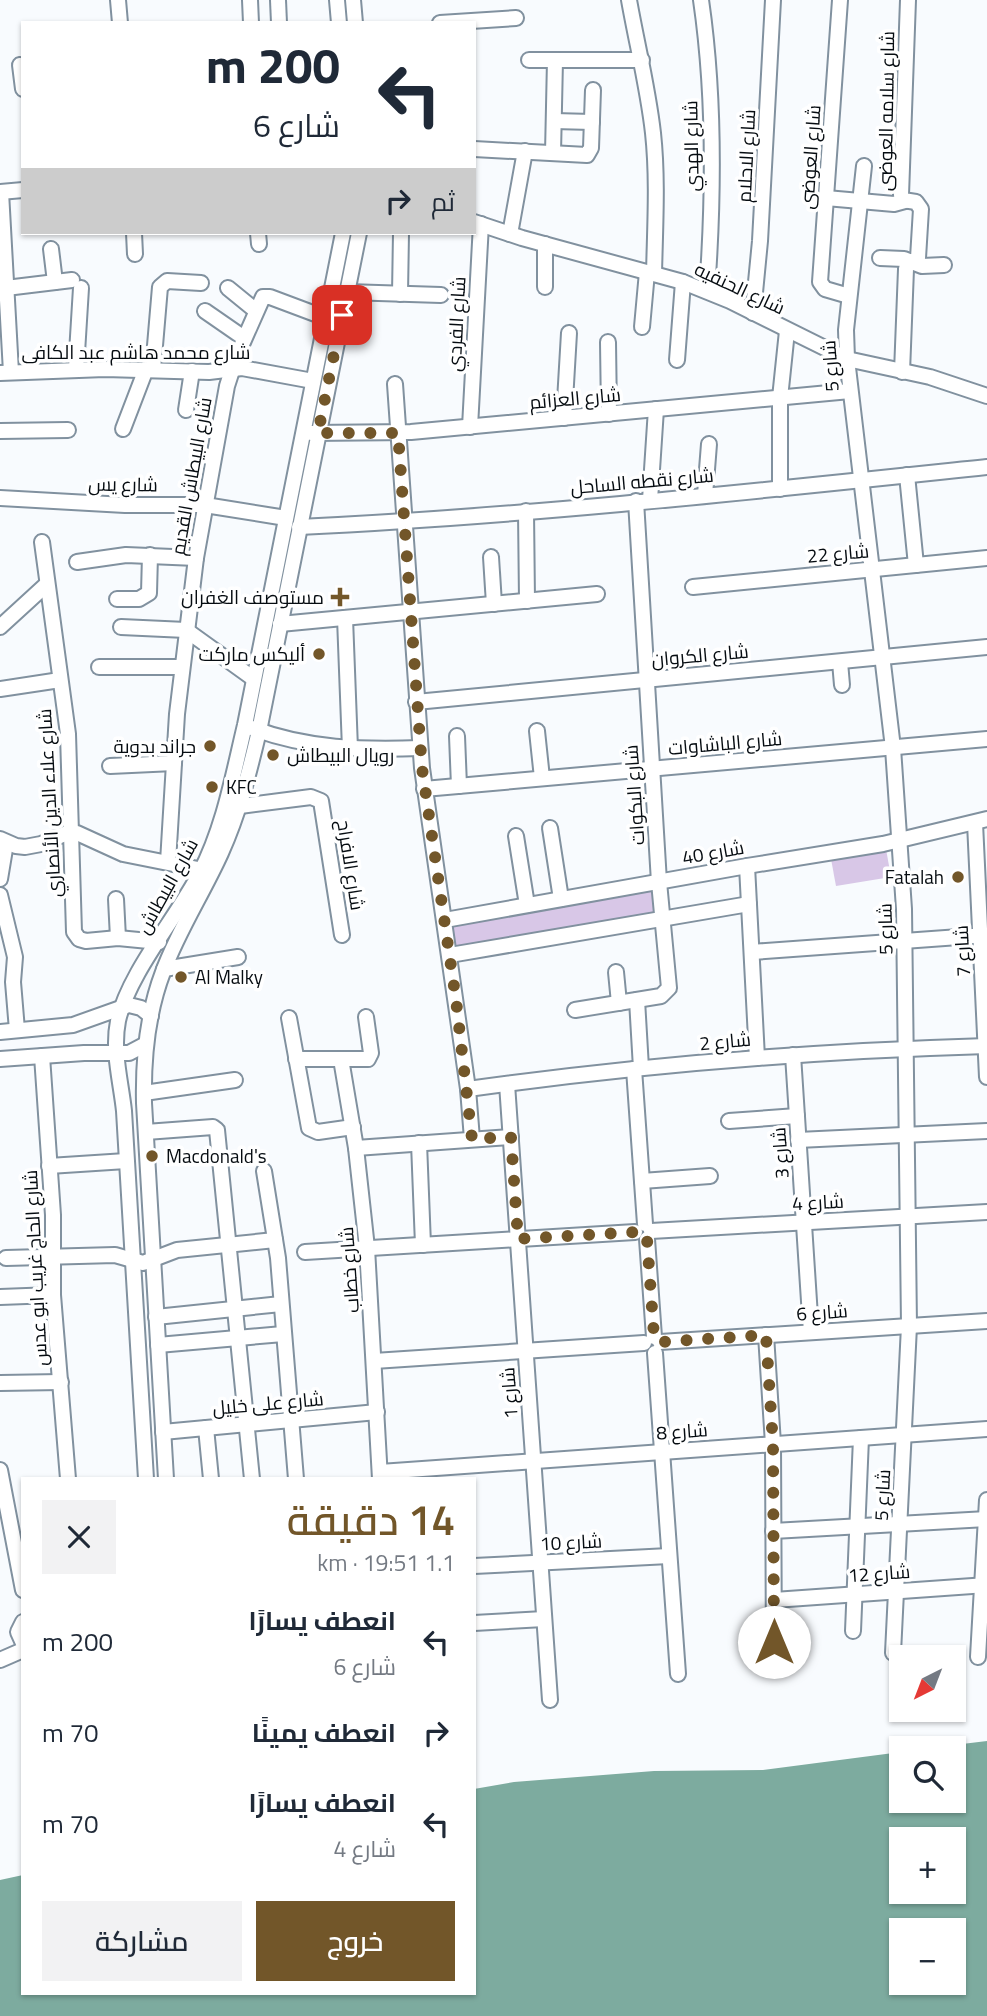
<!DOCTYPE html>
<html lang="ar">
<meta charset="utf-8">
<style>
body{margin:0;font-family:"Titillium Web",Cairo,sans-serif;background:#f2f2f3;color:#1f2937;direction:rtl;height:100vh;display:flex;flex-direction:column;font-size:26px;white-space:nowrap}
*{box-sizing:border-box;margin:0}
p{font-size:23px;color:#747a83}
.icon{flex:none;width:38px;height:38px;fill:none;stroke:currentColor;stroke-width:2;stroke-linecap:round;stroke-linejoin:round}
.map{position:relative;flex:1;overflow:hidden;direction:ltr}
.sheet{position:absolute;left:21px;top:1477px;width:455px;height:518px;display:flex;flex-direction:column;background:#fff;border-radius:0px;box-shadow:0 2px 5px #0004;direction:rtl}
.sheet>*{flex:none}
.top-card{position:absolute;left:21px;top:21px;width:455px;height:214px;border-radius:0px;box-shadow:0 2px 5px #0004;direction:rtl;background:#fff;color:#1f2937;overflow:hidden}
.needle{width:46px;rotate:222deg}
.buttons{position:absolute;left:889px;top:1645px;display:grid;gap:14px}
.buttons a{display:grid;place-items:center;width:77px;height:77px;border-radius:0px;background:#fff;box-shadow:0 2px 5px #0004;font-size:35px}
.pin{position:absolute;display:grid;place-items:center;width:60px;height:60px;color:#fff;margin:-30px;border-radius:14px;box-shadow:0 4px 10px #0006}
.me{position:absolute;width:77px;margin:-38px;rotate:0deg;stroke-linejoin:round;filter:drop-shadow(0 0 5px #0008)}
.turn{display:flex;align-items:center;gap:24px;height:147px;padding:0 21px;font-size:32px}
.turn .icon{width:91px;height:91px;stroke-width:2.5}
.turn b{display:block;font-size:49px;line-height:60px}
.then{display:flex;align-items:center;height:66px;padding:0 21px;background:#0003;gap:14px;font-size:26px}
.round{display:grid;place-items:center;flex:none;width:74px;height:74px;border-radius:0px;background:#f2f2f3}
.summary{display:flex;align-items:center;justify-content:space-between;height:119px;padding:0 21px}
h1{font-size:42px;font-weight:600;line-height:52px;color:#725629}
.primary-button{display:flex;gap:14px;margin-top:auto;padding:14px 21px}
.primary-button a{flex:1;height:80px;border-radius:0px;background:#725629;color:#fff;font-size:28px;font-weight:600;line-height:80px;text-align:center}
.primary-button a+a{background:#f2f2f3;color:#1f2937}
ul{padding:0;list-style:none}
li{display:flex;align-items:center;gap:21px;height:91px;padding:0 21px}
li div{flex:1}
li b{display:block;font-size:26px}
li em{font-style:normal}
.map>svg:first-child{display:block}
.park{fill:#d8c7e7}
.water{fill:#7dab9f;fill-rule:evenodd}
.lines{fill:none;stroke-linecap:round;stroke-linejoin:round}
.minor-casing{stroke:#81919f;stroke-width:18}
.minor{stroke:#fff;stroke-width:14}
.route{stroke:#725629;stroke-width:12;stroke-dasharray:0 21.6}
.poi-dot{fill:#725629;stroke:#fff;stroke-width:2.5}
.labels{text-anchor:middle;stroke-width:7;stroke-linejoin:round;paint-order:stroke}
.street-label{font-size:19px;fill:#060c11;stroke:#fff}
.poi-label{font-size:19px;fill:#060c11;stroke:#fff;text-anchor:end}
</style>
<div class="map">
<svg width="987" height="2016" viewBox="0 0 987 2016">
<rect width="100%" height="100%" fill="#f8fbfe"/>
<g class="park">
<polygon points="886,849 891,877 836,886 831,859"/>
<polygon points="653,885 655,915 456,951 451,922"/>
</g>
<path class="water" d="M987,1741V2016H0V1880L23,1875V1993H474V1789L514,1782L654,1771L763,1770L901,1752V1801H954V1748H929ZM901,1839H954V1892H901ZM901,1930H954V1983H901Z"/>
<g class="lines">
<g class="minor-casing">
<g id="minor">
<polyline points="118,0 120,23"/>
<polyline points="250,0 251,23"/>
<polyline points="278,0 279,23"/>
<polyline points="337,0 339,23"/>
<polyline points="353,0 355,23"/>
<path d="M629,0C637,45 648,88 653,133C658,179 655,227 654,274"/>
<path d="M701,0C715,96 714,194 707,291"/>
<polyline points="840,0 820,282 825,289 849,296"/>
<polyline points="440,23 516,18"/>
<polyline points="529,60 642,60"/>
<polyline points="20,65 23,89"/>
<polyline points="554,121 592,122"/>
<polyline points="474,149 587,155 591,148 593,90"/>
<polyline points="553,153 555,60"/>
<polyline points="864,166 846,330 847,359 893,748 904,909 909,1326 893,1653"/>
<polyline points="0,192 23,190"/>
<polyline points="1,192 11,372"/>
<polyline points="826,198 894,204 905,201"/>
<polyline points="474,222 522,238 683,282 730,301 847,359 930,377 987,396"/>
<polyline points="134,233 135,254"/>
<polyline points="258,233 259,244"/>
<polyline points="510,234 525,151"/>
<polyline points="51,249 55,282"/>
<polyline points="880,258 904,259 922,266 944,265"/>
<polyline points="545,287 545,244"/>
<polyline points="6,288 72,280"/>
<polyline points="228,288 255,310"/>
<polyline points="347,292 441,295"/>
<polyline points="400,294 401,233"/>
<polyline points="205,311 244,338"/>
<polyline points="753,313 760,241 773,0"/>
<polyline points="642,327 647,272"/>
<polyline points="608,342 609,414"/>
<polyline points="677,360 683,282"/>
<polyline points="76,369 81,288"/>
<polyline points="153,369 160,287 167,281 201,283"/>
<polyline points="902,372 906,269 907,265 918,258 921,209 916,202 903,200 901,195 908,0"/>
<polyline points="0,373 105,369 209,372 242,368 313,381"/>
<polyline points="395,384 422,768 468,1089 472,1139"/>
<polyline points="186,410 192,371"/>
<polyline points="564,418 569,333"/>
<polyline points="470,427 481,224"/>
<polyline points="123,429 146,369"/>
<polyline points="0,431 68,430"/>
<polyline points="311,433 411,432 850,391"/>
<polyline points="907,475 916,565"/>
<polyline points="780,489 780,398 787,331"/>
<polyline points="705,495 709,444"/>
<polyline points="0,498 125,505 205,505 286,518"/>
<polyline points="650,500 656,409"/>
<polyline points="526,511 527,601"/>
<path d="M299,527C529,516 758,491 987,467"/>
<polyline points="42,542 68,734 74,932 79,939 86,941 118,938 159,942"/>
<polyline points="491,557 494,604"/>
<polyline points="77,562 126,555 196,558"/>
<polyline points="693,587 987,558"/>
<polyline points="117,599 139,599 149,593 150,555"/>
<polyline points="345,618 350,749"/>
<polyline points="280,624 597,594"/>
<polyline points="0,627 47,584"/>
<polyline points="121,627 186,630 254,679"/>
<polyline points="840,662 842,685"/>
<polyline points="99,667 182,667"/>
<polyline points="0,689 60,680"/>
<polyline points="416,702 987,647"/>
<path d="M252,728C307,749 363,750 420,748"/>
<polyline points="537,731 542,778"/>
<polyline points="457,736 459,786"/>
<polyline points="110,766 174,763"/>
<polyline points="424,789 987,739"/>
<polyline points="240,806 311,797 321,801 342,935"/>
<polyline points="975,823 987,1077"/>
<polyline points="550,828 561,899"/>
<polyline points="516,836 527,905"/>
<polyline points="0,839 16,846 25,847 41,844 67,833 77,833 123,854 208,871"/>
<polyline points="168,862 177,714 196,558 227,386 236,358 263,297 270,297 326,318"/>
<polyline points="747,866 757,1058"/>
<polyline points="0,879 6,843"/>
<polyline points="0,895 15,957 13,982 17,1030"/>
<polyline points="116,899 118,938"/>
<polyline points="445,920 747,866 883,844 987,819"/>
<polyline points="752,952 987,935"/>
<polyline points="450,955 749,904"/>
<polyline points="164,969 238,957"/>
<polyline points="616,972 619,1003"/>
<polyline points="637,1000 641,1068"/>
<polyline points="575,1010 661,996 669,988 659,882 636,501"/>
<polyline points="289,1018 309,1128 318,1132 353,1127"/>
<polyline points="0,1032 73,1025 129,1005 141,1008 151,1016"/>
<polyline points="793,1055 811,1332"/>
<polyline points="42,1056 53,1215 53,1295 68,1479"/>
<polyline points="0,1059 84,1053 129,1053 146,1044"/>
<polyline points="296,1059 368,1059 371,1053 366,1017"/>
<polyline points="341,1059 356,1148 367,1248 380,1479"/>
<polyline points="634,1069 645,1224"/>
<polyline points="507,1084 550,1700"/>
<path d="M468,1089C640,1065 813,1051 987,1046"/>
<polyline points="144,1093 235,1080"/>
<polyline points="729,1121 797,1116"/>
<polyline points="146,1132 213,1127 217,1130 252,1479"/>
<polyline points="798,1140 987,1131"/>
<polyline points="419,1143 423,1245"/>
<polyline points="356,1148 511,1137"/>
<polyline points="49,1166 126,1161"/>
<polyline points="264,1171 278,1258 296,1479"/>
<polyline points="642,1181 710,1176"/>
<polyline points="651,1231 987,1212"/>
<polyline points="647,1239 654,1337"/>
<polyline points="305,1252 635,1232"/>
<polyline points="6,1258 115,1255 143,1263 177,1250 275,1240"/>
<polyline points="0,1297 53,1295"/>
<polyline points="156,1317 281,1304"/>
<polyline points="766,1335 773,1444 774,1663"/>
<polyline points="660,1342 987,1321"/>
<polyline points="158,1345 283,1334"/>
<polyline points="655,1353 678,1674"/>
<polyline points="374,1361 644,1343"/>
<polyline points="0,1383 61,1382"/>
<polyline points="206,1428 211,1479"/>
<polyline points="163,1432 377,1412"/>
<polyline points="0,1470 23,1590"/>
<polyline points="380,1472 987,1429"/>
<path d="M146,1479L124,1111C121,1082 112,1051 118,1021C128,974 177,917 200,873C224,827 233,775 245,725L343,233"/>
<path d="M166,1479L144,1103C143,1058 147,1014 163,972C178,931 203,893 221,853C239,813 249,773 259,731L359,233"/>
<polyline points="773,1531 987,1519"/>
<polyline points="474,1566 669,1556"/>
<polyline points="774,1600 987,1585"/>
<polyline points="23,1622 18,1632 23,1643"/>
<polyline points="474,1623 544,1619"/>
<polyline points="853,1631 861,1438"/>
<polyline points="978,1657 987,1500"/>
<polyline points="0,1660 23,1650"/>
</g>
</g>
<use href="#minor" class="minor"/>
</g>
<g class="lines">
<polyline class="route" points="342,315 318,433 398,433 422,768 456,1000 472,1139 511,1137 518,1239 635,1232 639,1239 647,1239 654,1336 660,1342 766,1335 773,1444 774,1642"/>
</g>
<g class="poi-dot">
<path d="M336.5 586.5h7v7h7v7h-7v7h-7v-7h-7v-7h7z"/>
<circle cx="319" cy="654" r="7"/>
<circle cx="210" cy="746" r="7"/>
<circle cx="273" cy="755" r="7"/>
<circle cx="212" cy="787" r="7"/>
<circle cx="958" cy="877" r="7"/>
<circle cx="181" cy="977" r="7"/>
<circle cx="152" cy="1156" r="7"/>
</g>
<g class="labels">
<g class="street-label">
<text transform="translate(886 111) rotate(-89)" y="7">شارع سلامه العوضى</text>
<text transform="translate(691 146) rotate(-91)" y="7">شارع الهدي</text>
<text transform="translate(746 156) rotate(-87)" y="7">شارع الاحلام</text>
<text transform="translate(810 157) rotate(-86)" y="7">شارع العوضى</text>
<text transform="translate(740 288) rotate(25)" y="7">شارع الحنفيه</text>
<text transform="translate(456 324) rotate(-87)" y="7">شارع الفردي</text>
<text x="136" y="359">شارع محمد هاشم عبد الكافى</text>
<text transform="translate(830 366) rotate(-94)" y="7">شارع 5</text>
<text transform="translate(575 398) rotate(-5)" y="7">شارع العزائم</text>
<text transform="translate(191 476) rotate(-80)" y="7">شارع البيطاش القديم</text>
<text transform="translate(642 481) rotate(-5)" y="7">شارع نقطه الساحل</text>
<text transform="translate(123 484) rotate(1)" y="7">شارع يس</text>
<text transform="translate(838 553) rotate(-5)" y="7">شارع 22</text>
<text transform="translate(700 655) rotate(-5)" y="7">شارع الكروان</text>
<text transform="translate(725 743) rotate(-5)" y="7">شارع الباشاوات</text>
<text transform="translate(634 795) rotate(-94)" y="7">شارع البكوات</text>
<text transform="translate(49 803) rotate(-93)" y="7">شارع علاء الدين الأنصاري</text>
<text transform="translate(713 852) rotate(-10)" y="7">شارع 40</text>
<text transform="translate(351 865) rotate(81)" y="7">شارع الافراح</text>
<text transform="translate(167 886) rotate(-61)" y="7">شارع البيطاش</text>
<text transform="translate(885 929) rotate(-91)" y="7">شارع 5</text>
<text transform="translate(962 951) rotate(-93)" y="7">شارع 7</text>
<text transform="translate(725 1041) rotate(-5)" y="7">شارع 2</text>
<text transform="translate(780 1153) rotate(-94)" y="7">شارع 3</text>
<text transform="translate(818 1202) rotate(-3)" y="7">شارع 4</text>
<text transform="translate(35 1268) rotate(-93)" y="7">شارع الحاج غريب ابو عدس</text>
<text transform="translate(349 1270) rotate(-94)" y="7">شارع خطاب</text>
<text transform="translate(822 1312) rotate(-4)" y="7">شارع 6</text>
<text transform="translate(509 1393) rotate(-94)" y="7">شارع 1</text>
<text transform="translate(268 1403) rotate(-5)" y="7">شارع على خليل</text>
<text transform="translate(682 1431) rotate(-4)" y="7">شارع 8</text>
<text transform="translate(882 1495) rotate(-87)" y="7">شارع 5</text>
<text transform="translate(571 1542) rotate(-3)" y="7">شارع 10</text>
<text transform="translate(879 1573) rotate(-4)" y="7">شارع 12</text>
</g>
<g class="poi-label">
<text x="324" y="604">مستوصف الغفران</text>
<text x="305" y="661">أليكس ماركت</text>
<text x="196" y="753">جراند بدوية</text>
<text x="287" y="762" text-anchor="start">رويال البيطاش</text>
<text x="226" y="794" text-anchor="start">KFC</text>
<text x="944" y="884">Fatalah</text>
<text x="195" y="984" text-anchor="start">Al Malky</text>
<text x="166" y="1163" text-anchor="start">Macdonald's</text>
</g>
</g>
</svg>
<div class="buttons">
<a><svg class="needle" viewBox="-14 -14 28 28"><path d="M0-13l5 13h-10z" fill="#e53935"/><path d="M0 13l5-13h-10z" fill="#747a83"/></svg></a>
<a><svg class="icon" aria-label="search" viewBox="0 0 24 24"><circle cx="10" cy="10" r="6"/><path d="M15 15l6 6"/></svg></a>
<a>+</a>
<a>−</a>
</div>
<div class="pin" style="left:342px;top:315px;background:#d93025"><svg class="icon" aria-label="arrive" viewBox="0 0 24 24"><path d="M6 21V4h12l-3 4 3 4H6"/></svg></div>
<svg class="me" style="left:774px;top:1642px" viewBox="-20 -20 40 40"><circle r="19" fill="#fff"/><path d="M0-13L10 11 0 6-10 11z" fill="#725629"/></svg>
<div class="top-card">
<div class="turn"><svg class="icon" aria-label="left" viewBox="0 0 24 24"><path d="M17 20v-9H6M10 6l-5 5 5 5"/></svg><div><b>200 m</b>شارع 6</div></div>
<div class="then">ثم<svg class="icon" aria-label="right" viewBox="0 0 24 24"><path d="M7 20v-9h11M14 6l5 5-5 5"/></svg></div>
</div>
<section class="sheet">
<div class="summary"><div><h1>14 دقيقة</h1><p>1.1 km · 19:51</p></div><a class="round"><svg class="icon" aria-label="close" viewBox="0 0 24 24"><path d="M6 6l12 12M18 6L6 18"/></svg></a></div>
<ul>
<li><svg class="icon" aria-label="left" viewBox="0 0 24 24"><path d="M17 20v-9H6M10 6l-5 5 5 5"/></svg><div><b>انعطف يسارًا</b><p>شارع 6</p></div><em>200 m</em></li>
<li><svg class="icon" aria-label="right" viewBox="0 0 24 24"><path d="M7 20v-9h11M14 6l5 5-5 5"/></svg><div><b>انعطف يمينًا</b></div><em>70 m</em></li>
<li><svg class="icon" aria-label="left" viewBox="0 0 24 24"><path d="M17 20v-9H6M10 6l-5 5 5 5"/></svg><div><b>انعطف يسارًا</b><p>شارع 4</p></div><em>70 m</em></li>
</ul>
<div class="primary-button"><a>خروج</a><a>مشاركة</a></div>
</section>
</div>
